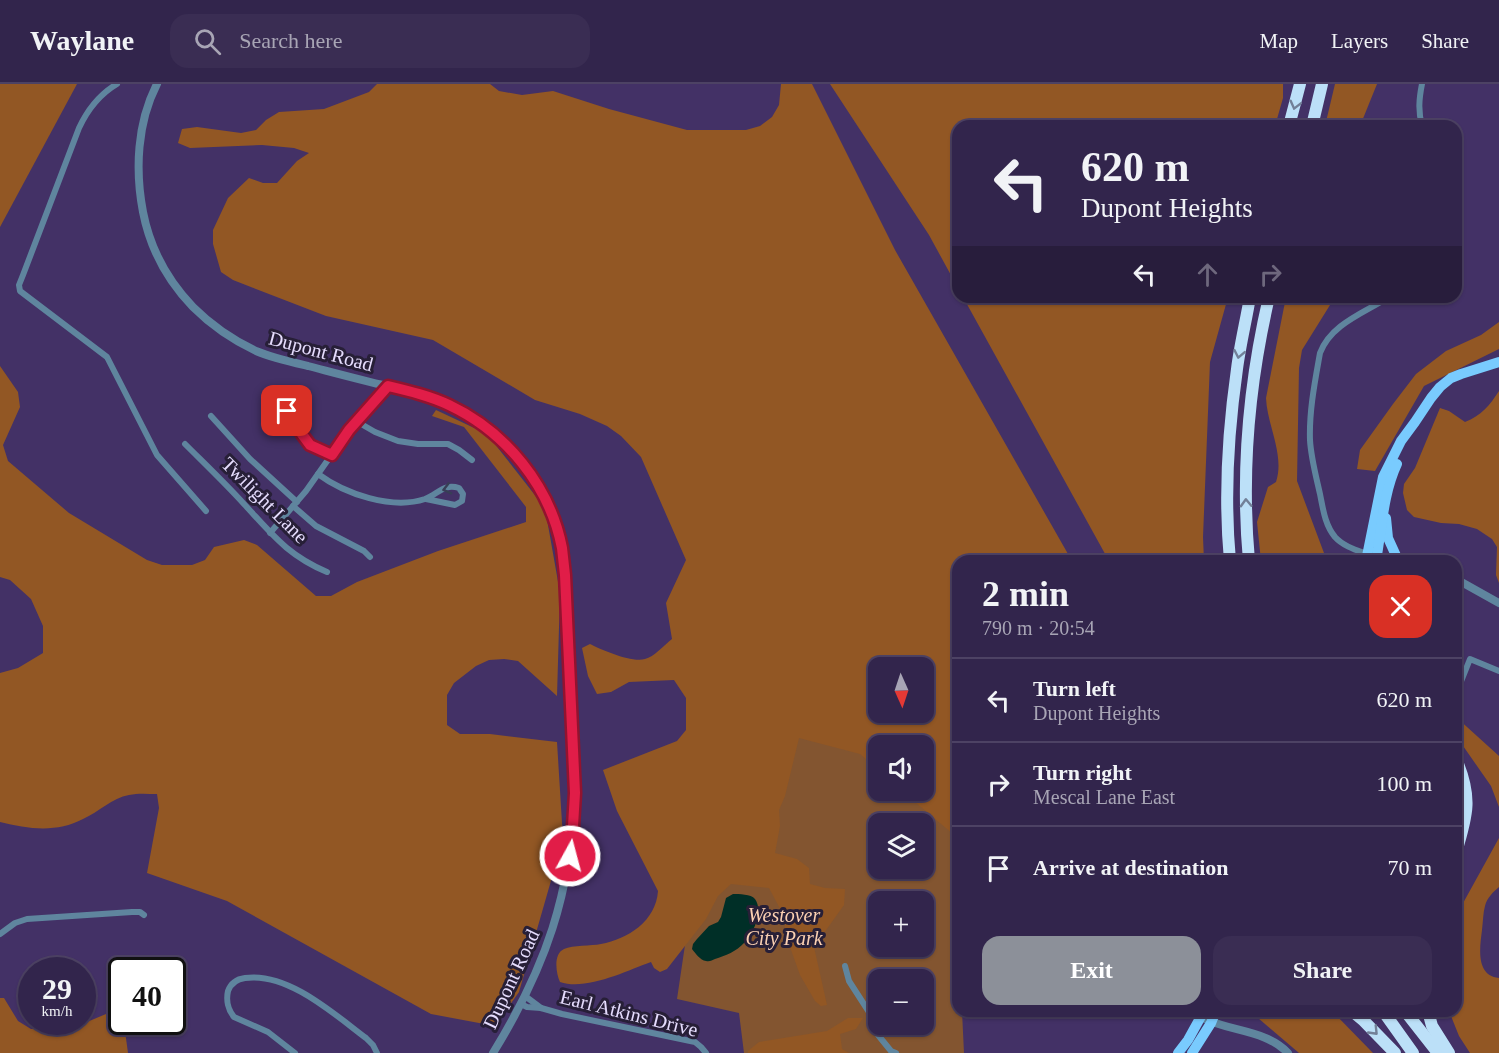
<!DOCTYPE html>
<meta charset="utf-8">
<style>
body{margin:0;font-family:Georgia,serif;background:#3a2d53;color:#f1f3f6;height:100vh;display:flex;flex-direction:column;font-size:22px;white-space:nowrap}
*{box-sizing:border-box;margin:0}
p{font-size:20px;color:#a8a5b5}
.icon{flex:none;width:33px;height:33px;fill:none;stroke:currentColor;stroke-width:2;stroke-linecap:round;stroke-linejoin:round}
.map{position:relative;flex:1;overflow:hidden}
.drawer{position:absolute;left:952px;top:471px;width:510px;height:462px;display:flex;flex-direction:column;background:#32254c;border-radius:18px;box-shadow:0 2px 4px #0004,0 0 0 2px #4d4264}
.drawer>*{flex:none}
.banner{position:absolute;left:952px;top:36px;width:510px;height:183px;border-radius:18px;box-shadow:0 2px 4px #0004,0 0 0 2px #4d4264;background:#32254c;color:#f1f3f6;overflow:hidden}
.needle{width:39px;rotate:177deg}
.controls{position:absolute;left:868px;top:573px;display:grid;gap:12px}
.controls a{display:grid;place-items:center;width:66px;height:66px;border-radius:12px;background:#32254c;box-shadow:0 2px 4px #0004,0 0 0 2px #4d4264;font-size:30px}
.speed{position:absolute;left:18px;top:873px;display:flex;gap:12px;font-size:30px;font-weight:700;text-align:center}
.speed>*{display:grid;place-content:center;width:78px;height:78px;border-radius:50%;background:#32254c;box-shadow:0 2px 4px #0004,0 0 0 2px #4d4264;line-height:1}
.speed small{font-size:15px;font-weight:400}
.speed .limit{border:3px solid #111;border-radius:9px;background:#fff;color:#111}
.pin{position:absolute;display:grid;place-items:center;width:51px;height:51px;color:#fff;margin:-26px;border-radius:12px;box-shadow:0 3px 9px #0006}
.me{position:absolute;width:66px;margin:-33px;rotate:7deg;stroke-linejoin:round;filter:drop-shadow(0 0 4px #0008)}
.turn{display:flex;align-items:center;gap:21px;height:126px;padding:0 30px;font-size:27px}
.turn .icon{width:78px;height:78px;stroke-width:2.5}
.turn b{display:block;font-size:42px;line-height:51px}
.lanes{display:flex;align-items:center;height:57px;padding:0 30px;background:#0003;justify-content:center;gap:30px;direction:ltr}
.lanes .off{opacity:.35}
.round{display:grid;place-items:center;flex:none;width:63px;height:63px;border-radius:18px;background:#3a2d53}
.overview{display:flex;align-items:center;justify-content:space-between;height:102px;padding:0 30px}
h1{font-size:36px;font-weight:800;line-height:45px}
.button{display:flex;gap:12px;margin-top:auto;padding:12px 30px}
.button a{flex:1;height:69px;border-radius:18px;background:#8c9099;color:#fff;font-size:24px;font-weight:800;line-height:69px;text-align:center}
.button a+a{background:#3a2d53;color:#f1f3f6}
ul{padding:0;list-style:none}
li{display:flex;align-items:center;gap:18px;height:84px;padding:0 30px;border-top:2px solid #4d4264}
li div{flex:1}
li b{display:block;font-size:22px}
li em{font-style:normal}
header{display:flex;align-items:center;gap:36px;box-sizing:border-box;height:84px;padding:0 30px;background:#32254c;border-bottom:2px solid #4d4264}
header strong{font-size:28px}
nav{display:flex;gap:33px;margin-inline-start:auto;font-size:21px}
.search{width:420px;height:54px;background:#3a2d53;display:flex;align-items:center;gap:15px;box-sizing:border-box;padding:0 21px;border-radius:18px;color:#a8a5b5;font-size:22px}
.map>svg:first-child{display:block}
.green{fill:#835530;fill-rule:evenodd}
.forest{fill:#925724;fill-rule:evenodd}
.water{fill:#002f27}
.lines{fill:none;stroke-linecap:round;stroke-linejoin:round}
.minor{stroke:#5f859e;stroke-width:6}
.tertiary{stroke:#5f859e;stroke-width:8}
.primary{stroke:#79cbfe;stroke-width:10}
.motorway{stroke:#bce0f8;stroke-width:12}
.oneway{stroke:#728098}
.oneway2{stroke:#383e56}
.route-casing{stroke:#92132f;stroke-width:15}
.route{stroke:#e11d48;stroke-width:10}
.labels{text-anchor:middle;stroke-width:6;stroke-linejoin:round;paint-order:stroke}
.street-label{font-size:20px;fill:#e5dcfd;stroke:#271f37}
.park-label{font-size:20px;font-style:italic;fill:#fbd0b2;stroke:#271f37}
</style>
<header>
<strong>Waylane</strong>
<div class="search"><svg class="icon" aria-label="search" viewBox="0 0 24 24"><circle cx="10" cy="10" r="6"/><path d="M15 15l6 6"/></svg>Search here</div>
<nav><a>Map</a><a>Layers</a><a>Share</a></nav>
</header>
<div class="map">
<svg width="1499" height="969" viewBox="0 0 1499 969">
<rect width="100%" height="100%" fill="#433166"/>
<path class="green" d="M944,515L958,848V927H962L964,969H744L739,929L677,915L721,618ZM879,584H924V628H879ZM879,662H924V706H879ZM879,740H924V784H879ZM879,818H924V862H879ZM879,896H924V940H879Z"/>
<g class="forest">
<polygon points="0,0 77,0 0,143"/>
<path d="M377,0H490L499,7L522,11L553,7L609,25L687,46H746L760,42L772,33L779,21L781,0H812L895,166L1072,477H958V753L953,750L902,707L924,706V662H879V686L860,670L799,654L785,712L779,726L780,742L775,769L797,775L809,784L810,800L825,804L845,805L844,821L814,863L827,921L821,922L815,917L800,891L785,849V834L769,804L731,800L718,812L706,835L667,885L660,888L654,884L651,878C626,887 586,907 560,898C556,889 553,870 564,865C573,861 591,862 601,860C628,855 656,837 658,807L617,727L603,686L677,657L686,646V614L674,596L629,598L611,608L597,610L588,592L582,564L590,560C602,566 632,579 645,575C654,573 664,561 672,555L666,519L686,476L641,373L621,352L607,342L580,330L535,316L433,256L326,232L233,196L221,188L213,160V146L228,114L249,94L263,99H277L297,77L309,69L294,64L262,61L190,64L178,59L182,45L197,43L241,49L256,46L266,36L279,28L324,25L369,8ZM879,584H924V628H879Z"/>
<polygon points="830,0 1283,0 1283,14 1275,42 958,42 958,204 929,151"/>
<polygon points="1335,0 1377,0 1360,42 1325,42"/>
<polygon points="963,213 1228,213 1210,278 1203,453 1204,477 1109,477"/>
<path d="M1286,213H1335L1302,266L1299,284L1297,397L1327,477H1261L1257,438L1268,403L1276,398C1285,371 1267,341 1266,314Z"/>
<polygon points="1499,238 1499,265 1424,302 1375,387 1357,385 1360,366 1393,320 1416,290 1446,267 1481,251"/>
<path d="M0,282L18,308L20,323L3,361L8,377L69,429L147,476L162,481H192L205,476L214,463L244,456L257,461L316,512H331L357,498L438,467L526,438V423L464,343L432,332L436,326L487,350L545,424L560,509L557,612L518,577L504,575L489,576L476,582L454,599L447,611V641L460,650H490L557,658L563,755L519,908L495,942L431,930L227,817L147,789L159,724L157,710C148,710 138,709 129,711C112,714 99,728 83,735C57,749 28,745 0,738V589L18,584L43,569V542L31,515L10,496L0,493Z"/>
<path d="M1499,307V499L1496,491L1497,463L1492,455L1477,445L1459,440L1441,439L1414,433L1407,426L1403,409L1404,400L1415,384L1440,324L1449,327L1465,338C1481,332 1490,321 1499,307Z"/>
<polygon points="1456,633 1499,672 1499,723 1491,702 1461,659 1457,655"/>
<path d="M1499,754V803C1493,808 1487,814 1485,822C1483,829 1483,838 1482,846C1480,862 1475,892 1499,894V969H1470L1459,952L1449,927H1456L1457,830Z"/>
<polygon points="0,914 4,914 18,937 31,945 75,943 106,930 119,935 125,947 128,969 0,969"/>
<polygon points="1259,927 1332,927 1373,969 1299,969 1258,934"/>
<polygon points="848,934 863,934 856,945 840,950 842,965 849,969 748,969 748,967 759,958 827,947"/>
</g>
<path class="water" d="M733,810C739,810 751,810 755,815C764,828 753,850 744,859C737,867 725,872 715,875C712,876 710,878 706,877C700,876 696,870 692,865L693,860L697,855L709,842L718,838L721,833L726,814Z"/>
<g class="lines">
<g class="minor">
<path d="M117,0C100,10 87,27 79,44L23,191L19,201L20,207L107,273L157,371L206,427"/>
<path d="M1422,0C1419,15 1418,27 1422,42"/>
<path d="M287,327C301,351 304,361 332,371"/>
<polyline points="211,332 250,375 297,418"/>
<polyline points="356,337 375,348 398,357 418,360 448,360 459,366 472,376"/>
<path d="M185,360C205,380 225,399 244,420C272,450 287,471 327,488"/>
<path d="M318,390C345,410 392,426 425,415C438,410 444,399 459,404L463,410L462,417L455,421L426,415"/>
<polyline points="293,422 316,442 364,467 370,473"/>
<polyline points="270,449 306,407 349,346 388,302"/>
<path d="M1367,470C1356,466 1343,462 1335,453C1325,441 1323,425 1320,410C1316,392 1311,374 1310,356C1309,327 1315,297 1320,269C1331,240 1364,229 1389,213"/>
<polyline points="1456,610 1470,575 1499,587"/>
<polyline points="0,850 15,839 27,835 132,828 140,828 144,831"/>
<polyline points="845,882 849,897 869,928 878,951 891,967 896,969"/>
<polyline points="525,912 541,924"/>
<polyline points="521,920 527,923 541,924 562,930 695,958 701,963 706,969"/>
<path d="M295,969L268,948L234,933C228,926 226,916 228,907C231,899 237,895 245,894C288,888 334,930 366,954L373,961L377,969"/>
</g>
<g class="tertiary">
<path d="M157,0C137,39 135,86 143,128C150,164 168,197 193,223C211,241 233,256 256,267C273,274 291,278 308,282C335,289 361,296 387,302C408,306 429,311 448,320C505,346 550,402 562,464C563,473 564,482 565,491L575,709C571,810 546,883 493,969"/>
<polyline points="1372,472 1400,477"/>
<polyline points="1456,495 1499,519"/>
<path d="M1201,933C1229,948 1265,945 1288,969"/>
</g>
<g class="primary">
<polyline points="1386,434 1388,454 1398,476"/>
<polyline points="1366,477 1383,393 1401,357 1415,338 1431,314 1440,303 1451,294 1461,290 1499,278"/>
<path d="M1376,477C1382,444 1383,410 1397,380"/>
<polyline points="1456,496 1458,496"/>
<polyline points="1178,969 1188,956 1204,927"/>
<polyline points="1192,969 1211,939 1216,927"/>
</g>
<g class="motorway">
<polyline points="1289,42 1300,0"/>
<polyline points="1312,42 1322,0"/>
<path d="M1230,477C1224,413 1228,348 1237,285C1240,261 1246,237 1250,213"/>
<path d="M1249,477C1241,389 1249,299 1269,213"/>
<path d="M1456,675C1472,712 1468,730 1456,768"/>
<polyline points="1352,927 1363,936 1395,969"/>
<polyline points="1383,927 1413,969"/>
<polyline points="1405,927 1438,969"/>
<polyline points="1428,927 1432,942 1449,969"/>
</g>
</g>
<defs><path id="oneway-chevron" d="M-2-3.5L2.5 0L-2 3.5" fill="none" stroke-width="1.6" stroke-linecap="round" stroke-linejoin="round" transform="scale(1.5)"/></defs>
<g class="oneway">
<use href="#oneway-chevron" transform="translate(1295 21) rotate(104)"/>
<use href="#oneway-chevron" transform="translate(1239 270) rotate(101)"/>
<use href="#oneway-chevron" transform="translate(1246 419) rotate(-92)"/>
<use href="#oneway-chevron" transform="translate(1374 947) rotate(46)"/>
</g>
<use class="oneway2" href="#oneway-chevron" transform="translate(447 405) rotate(166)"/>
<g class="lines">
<g class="route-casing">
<path id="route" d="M287,327L296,342L310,361L332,371L349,346L388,302C409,307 430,312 449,321C506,348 550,402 562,464C563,473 564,482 565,491L575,709L573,742L570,772"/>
</g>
<use href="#route" class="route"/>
</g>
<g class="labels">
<g class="street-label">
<text transform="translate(321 267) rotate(15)" y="7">Dupont Road</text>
<text transform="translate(265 416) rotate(45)" y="7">Twilight Lane</text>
<text transform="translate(511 895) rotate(-65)" y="7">Dupont Road</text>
<text transform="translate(629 929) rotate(14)" y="7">Earl Atkins Drive</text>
</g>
<g class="park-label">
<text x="784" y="838">Westover<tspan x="784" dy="23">City Park</tspan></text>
</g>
</g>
</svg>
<div class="controls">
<a><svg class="needle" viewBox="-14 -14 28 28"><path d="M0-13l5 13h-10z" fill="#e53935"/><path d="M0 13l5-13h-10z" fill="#a8a5b5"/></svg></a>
<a><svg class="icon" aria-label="sound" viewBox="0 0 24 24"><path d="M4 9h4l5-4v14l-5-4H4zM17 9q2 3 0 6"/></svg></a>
<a><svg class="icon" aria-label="layers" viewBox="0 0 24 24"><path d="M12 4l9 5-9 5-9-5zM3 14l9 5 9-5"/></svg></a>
<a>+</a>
<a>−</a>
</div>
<div class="speed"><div>29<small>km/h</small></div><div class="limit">40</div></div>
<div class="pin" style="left:287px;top:327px;background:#d93025"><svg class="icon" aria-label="arrive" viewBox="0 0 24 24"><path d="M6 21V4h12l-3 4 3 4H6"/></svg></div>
<svg class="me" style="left:570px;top:772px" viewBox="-20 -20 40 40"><circle r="17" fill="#e11d48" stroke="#fff" stroke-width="3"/><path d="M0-11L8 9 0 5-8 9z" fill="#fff"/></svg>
<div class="banner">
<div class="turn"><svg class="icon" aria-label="left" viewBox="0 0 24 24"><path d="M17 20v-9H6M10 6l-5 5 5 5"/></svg><div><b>620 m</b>Dupont Heights</div></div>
<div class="lanes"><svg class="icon" aria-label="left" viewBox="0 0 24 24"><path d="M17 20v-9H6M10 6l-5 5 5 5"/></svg><svg class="icon off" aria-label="ahead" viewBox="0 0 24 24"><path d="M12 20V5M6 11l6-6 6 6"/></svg><svg class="icon off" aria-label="right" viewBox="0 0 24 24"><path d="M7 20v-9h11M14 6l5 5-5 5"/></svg></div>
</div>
<section class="drawer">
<div class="overview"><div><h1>2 min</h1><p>790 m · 20:54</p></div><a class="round" style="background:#d93025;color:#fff"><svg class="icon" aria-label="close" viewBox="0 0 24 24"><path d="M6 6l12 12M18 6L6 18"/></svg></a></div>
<ul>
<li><svg class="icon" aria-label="left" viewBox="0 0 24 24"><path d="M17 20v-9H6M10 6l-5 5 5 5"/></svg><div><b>Turn left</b><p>Dupont Heights</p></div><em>620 m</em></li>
<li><svg class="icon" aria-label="right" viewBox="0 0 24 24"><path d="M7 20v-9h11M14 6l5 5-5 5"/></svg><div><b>Turn right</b><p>Mescal Lane East</p></div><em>100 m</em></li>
<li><svg class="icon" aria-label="arrive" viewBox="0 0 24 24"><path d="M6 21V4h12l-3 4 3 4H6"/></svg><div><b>Arrive at destination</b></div><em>70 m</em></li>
</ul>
<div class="button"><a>Exit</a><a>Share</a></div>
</section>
</div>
